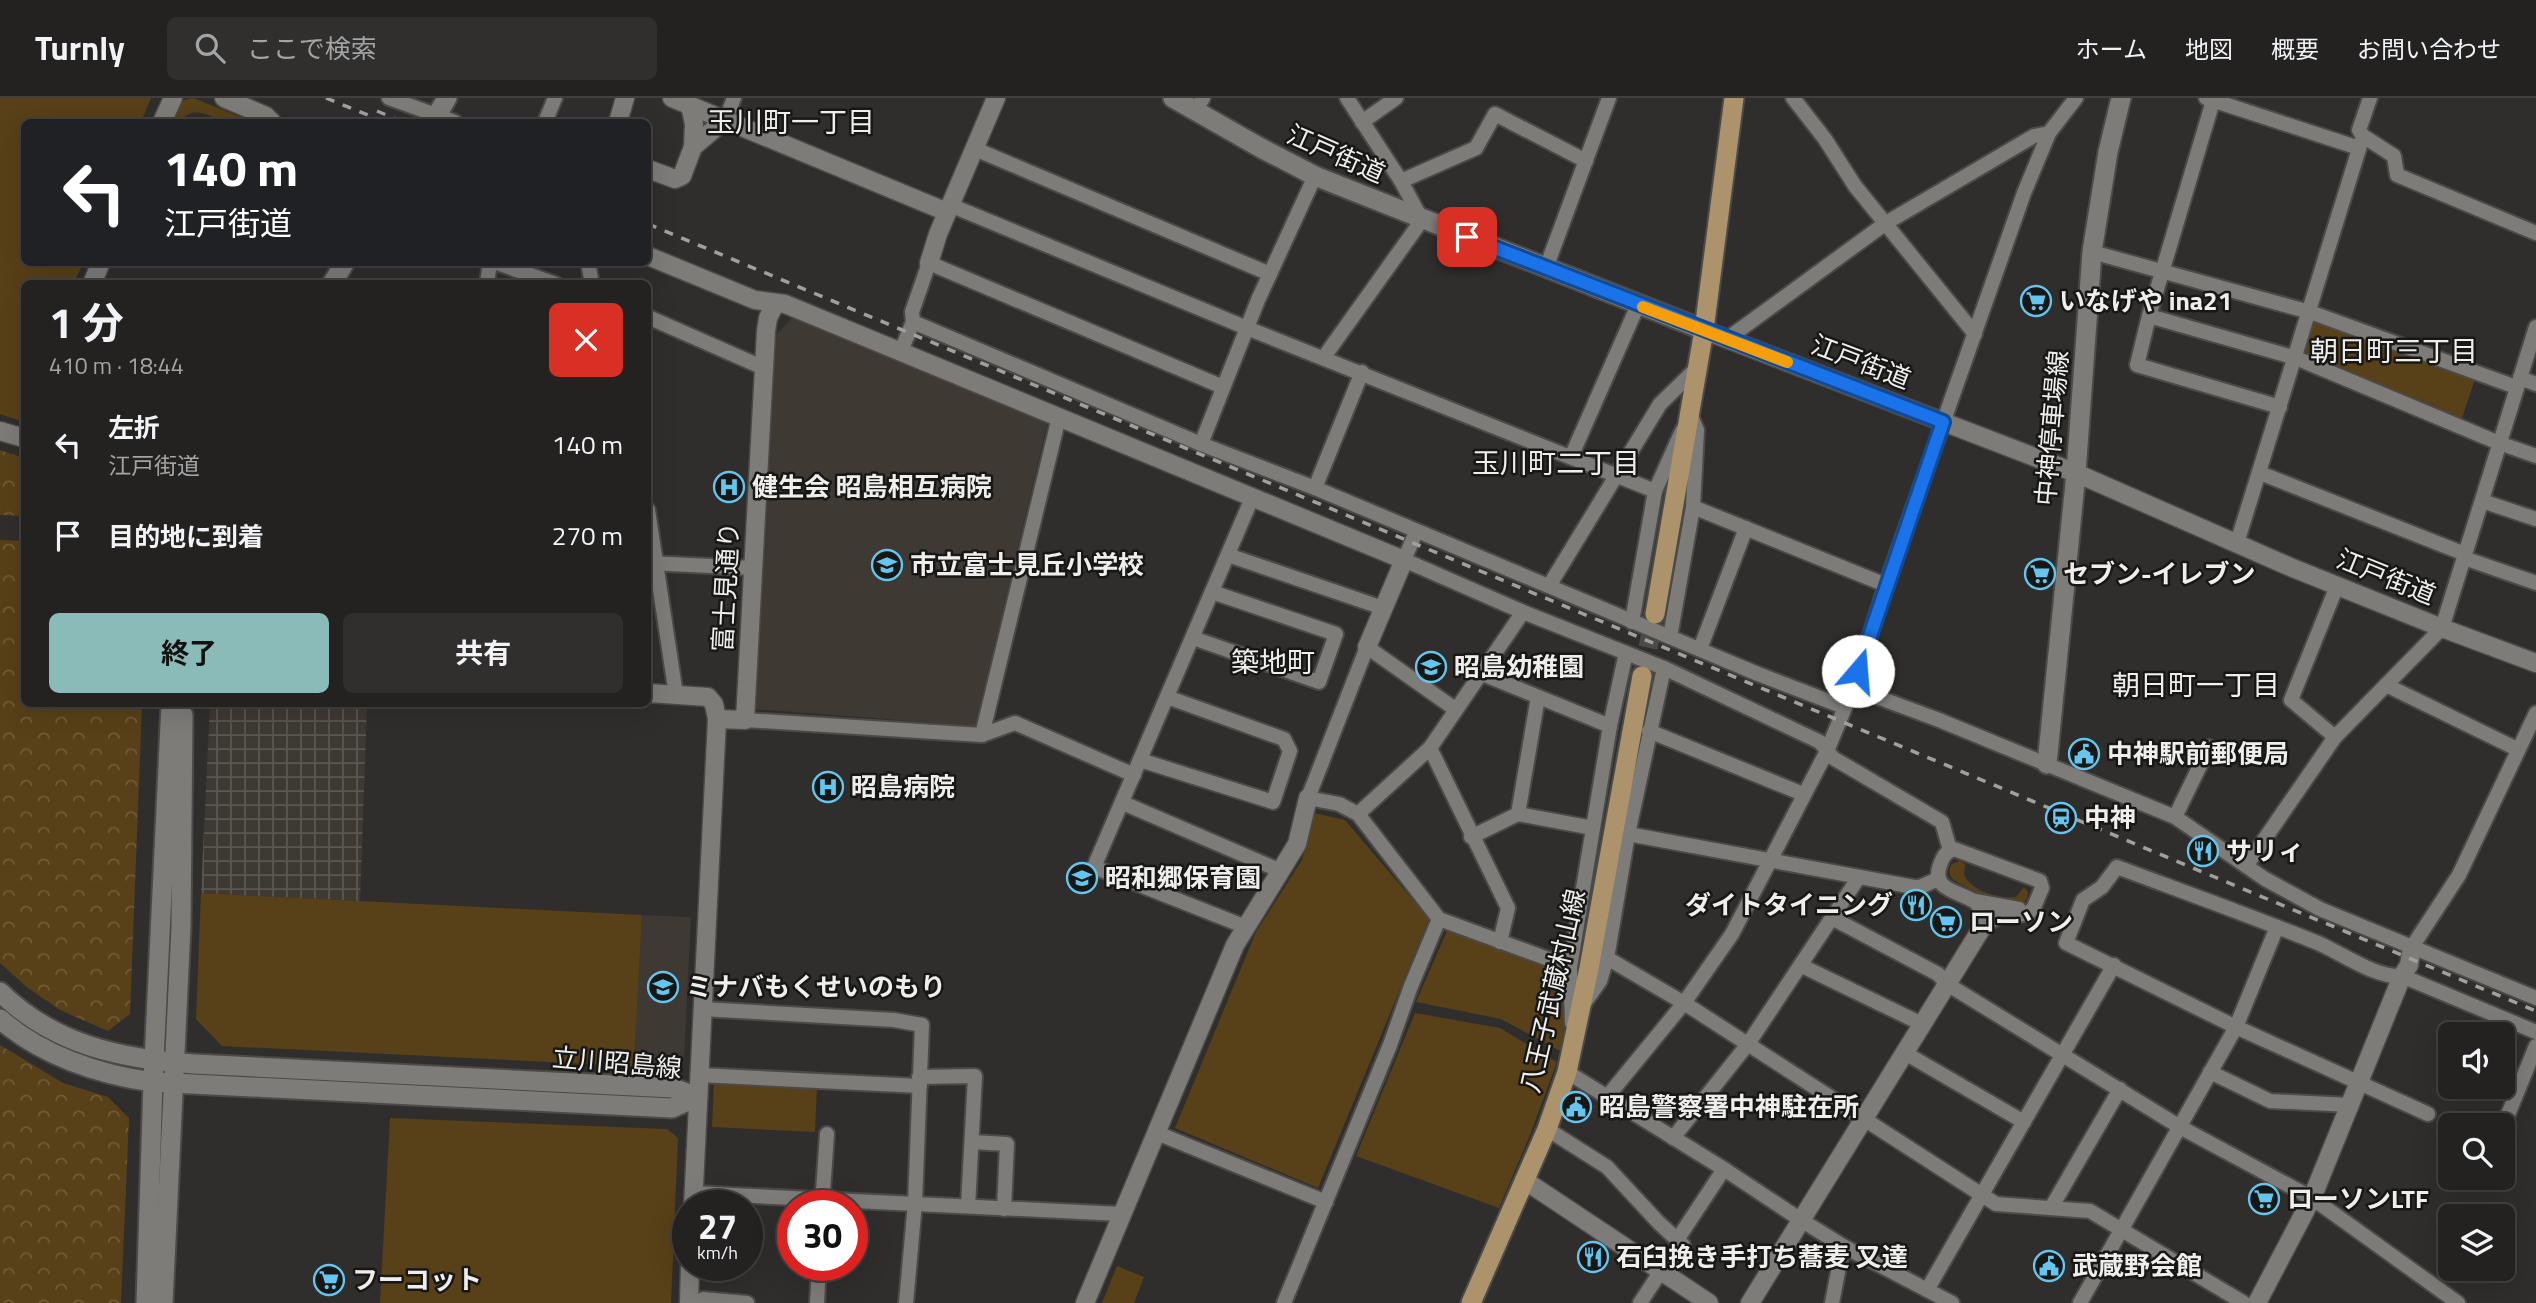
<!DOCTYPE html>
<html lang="ja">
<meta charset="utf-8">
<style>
body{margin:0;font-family:"Titillium Web","Noto Sans JP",sans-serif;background:#302f2e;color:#f1f3f6;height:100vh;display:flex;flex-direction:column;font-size:26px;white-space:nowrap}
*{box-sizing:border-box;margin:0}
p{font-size:23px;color:#a3a4a5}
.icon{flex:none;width:38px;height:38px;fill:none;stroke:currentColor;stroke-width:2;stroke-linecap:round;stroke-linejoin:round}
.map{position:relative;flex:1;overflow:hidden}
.details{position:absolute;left:21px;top:182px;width:630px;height:427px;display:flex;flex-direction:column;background:#242221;border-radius:10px;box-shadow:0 7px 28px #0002,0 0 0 2px #413f3f}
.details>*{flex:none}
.guide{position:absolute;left:21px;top:21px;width:630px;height:147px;border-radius:10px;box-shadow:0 7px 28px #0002,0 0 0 2px #413f3f;background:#202124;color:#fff;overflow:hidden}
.buttons{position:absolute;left:2438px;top:924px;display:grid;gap:14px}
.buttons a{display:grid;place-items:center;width:77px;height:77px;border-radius:10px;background:#242221;box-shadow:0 7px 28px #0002,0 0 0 2px #413f3f;font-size:35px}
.speed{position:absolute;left:672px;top:1092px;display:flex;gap:14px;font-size:35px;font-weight:700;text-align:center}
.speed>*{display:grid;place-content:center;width:91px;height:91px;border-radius:50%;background:#242221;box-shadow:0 7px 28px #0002,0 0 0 2px #413f3f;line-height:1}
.speed small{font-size:18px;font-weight:400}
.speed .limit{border:10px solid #d22;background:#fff;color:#111}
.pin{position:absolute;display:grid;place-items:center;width:60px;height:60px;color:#fff;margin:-30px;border-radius:14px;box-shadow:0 4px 10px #0006}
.me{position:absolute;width:77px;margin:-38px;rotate:18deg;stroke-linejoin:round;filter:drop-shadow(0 0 5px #0008)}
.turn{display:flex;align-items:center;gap:24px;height:147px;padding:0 28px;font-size:32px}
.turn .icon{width:91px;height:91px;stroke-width:2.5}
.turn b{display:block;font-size:49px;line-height:60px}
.round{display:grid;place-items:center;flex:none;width:74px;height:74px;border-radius:10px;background:#302f2e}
.summary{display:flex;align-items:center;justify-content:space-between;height:119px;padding:0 28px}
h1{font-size:42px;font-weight:700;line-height:52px}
.primary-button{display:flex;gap:14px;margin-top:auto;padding:14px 28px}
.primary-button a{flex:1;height:80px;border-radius:10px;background:#8bbbb9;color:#111;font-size:28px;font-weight:700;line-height:80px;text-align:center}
.primary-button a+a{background:#302f2e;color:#f1f3f6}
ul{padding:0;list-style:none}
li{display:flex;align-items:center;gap:21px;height:91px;padding:0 28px}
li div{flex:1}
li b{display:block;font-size:26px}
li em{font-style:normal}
header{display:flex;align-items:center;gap:42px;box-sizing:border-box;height:98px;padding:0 35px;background:#242221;border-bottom:2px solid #413f3f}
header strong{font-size:33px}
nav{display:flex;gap:38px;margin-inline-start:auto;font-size:24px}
.search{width:490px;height:63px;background:#302f2e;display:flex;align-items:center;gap:18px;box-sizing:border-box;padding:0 24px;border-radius:10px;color:#a3a4a5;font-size:26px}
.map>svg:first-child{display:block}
.built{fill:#3e3932}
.industrial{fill:url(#industrial-grid)}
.green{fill:#584018}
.forest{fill:url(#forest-crowns)}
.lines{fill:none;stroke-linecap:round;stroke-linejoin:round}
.primary-tunnel{stroke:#4d4b49;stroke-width:19;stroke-dasharray:19 10;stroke-linecap:butt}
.minor-casing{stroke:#4c4a48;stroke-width:18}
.tertiary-casing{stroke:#4c4a48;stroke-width:21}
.secondary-casing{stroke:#4c4a48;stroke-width:23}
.primary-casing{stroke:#4c4a48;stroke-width:23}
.minor{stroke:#7e7c79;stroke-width:14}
.tertiary{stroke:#7e7c79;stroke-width:18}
.secondary{stroke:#7e7c79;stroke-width:19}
.primary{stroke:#ac936b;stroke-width:19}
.rail{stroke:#a2a09f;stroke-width:3.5;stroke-dasharray:9 9;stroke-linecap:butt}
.route-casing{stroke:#114b97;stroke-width:18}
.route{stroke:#1a73e8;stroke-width:12}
.slow{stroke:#f59e0b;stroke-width:12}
.labels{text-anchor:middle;stroke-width:5;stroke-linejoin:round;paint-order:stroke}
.street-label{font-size:26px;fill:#efeeed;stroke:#171715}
.poi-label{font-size:26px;font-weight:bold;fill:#efeeed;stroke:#171715;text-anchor:start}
.neighbourhood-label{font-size:28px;fill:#efeeed;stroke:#171715}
</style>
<header>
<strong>Turnly</strong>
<div class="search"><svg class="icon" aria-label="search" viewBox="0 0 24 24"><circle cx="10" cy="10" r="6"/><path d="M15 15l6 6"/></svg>ここで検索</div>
<nav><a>ホーム</a><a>地図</a><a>概要</a><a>お問い合わせ</a></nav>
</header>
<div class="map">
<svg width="2536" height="1205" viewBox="0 0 2536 1205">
<defs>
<pattern id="industrial-grid" width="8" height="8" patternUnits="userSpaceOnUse" patternTransform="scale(1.75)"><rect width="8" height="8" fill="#3e3932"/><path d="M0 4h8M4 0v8" fill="none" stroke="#5a5650"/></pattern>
<pattern id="forest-crowns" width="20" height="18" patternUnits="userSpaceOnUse" patternTransform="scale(1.75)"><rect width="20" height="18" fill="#584018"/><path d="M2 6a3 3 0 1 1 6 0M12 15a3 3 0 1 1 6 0" fill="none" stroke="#705c3a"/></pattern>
</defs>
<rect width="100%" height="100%" fill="#302e2c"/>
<g class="built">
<polygon points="794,218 1048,323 975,628 754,611 770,243"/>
<polygon points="642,817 691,819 684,959 672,970 634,968"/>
</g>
<polygon class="industrial" points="210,606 367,606 360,803 201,795"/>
<g class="green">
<polygon points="0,0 151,0 141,24 24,24 24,164 83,165 74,185 24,186 24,319 18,322 0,316"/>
<path d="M192,0L196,1L252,24C244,24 235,26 228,24C210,20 194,5 180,24H170L179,4Z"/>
<polygon points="2313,218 2476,278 2460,326 2301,258"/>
<polygon points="1314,715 1345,722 1429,821 1318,1090 1175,1030 1256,834 1302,762"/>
<path d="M1960,763L1965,766L1964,776C1969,792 2000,802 2016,799L2024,789L2028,794L2027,800L2023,806L1983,801C1973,786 1940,786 1952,766Z"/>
<polygon points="201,795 642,817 634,968 222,948 196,921"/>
<polygon points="1447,833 1560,874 1565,945 1562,954 1501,921 1416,904"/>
<polygon points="1415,915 1500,930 1557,964 1530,1037 1499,1110 1356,1058"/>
<polygon points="714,984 817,988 815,1034 712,1029"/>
<polygon points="390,1020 667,1031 678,1040 671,1205 380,1205"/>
<polygon points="1117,1168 1144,1179 1134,1205 1102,1205"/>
</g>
<g class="forest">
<polygon points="0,352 24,360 24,418 0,417"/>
<polygon points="0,442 24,443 24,606 142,606 130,916 108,933 60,912 28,890 0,865"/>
<polygon points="0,947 63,985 108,999 129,1020 121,1205 0,1205"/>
</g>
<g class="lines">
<polyline class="primary-tunnel" points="1642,578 1655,516"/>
<g class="minor-casing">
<g id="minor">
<polyline points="389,0 455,24"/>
<polyline points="1793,0 1825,41 1855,88 1975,236"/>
<polyline points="2206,0 2359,50"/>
<polyline points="2213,3 2149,218 2137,267 2280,309"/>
<polyline points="1195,13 1203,0"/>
<polyline points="726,21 734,0"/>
<polyline points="545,24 555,0"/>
<polyline points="1362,24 1396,0"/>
<polyline points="2363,38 2394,58 2397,77 2536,135"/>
<polyline points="975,51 1270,176"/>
<polyline points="1401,83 1476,50 1495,16 1586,63"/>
<polyline points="950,107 1247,230 1655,393"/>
<polyline points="2092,154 2310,214 2516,289"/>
<polyline points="494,164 556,186"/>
<polyline points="588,164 592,186"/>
<polyline points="1546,170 1609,0"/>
<polyline points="487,186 490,164"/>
<polyline points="2149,218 2296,260 2499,345 2536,358"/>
<polyline points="648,219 764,270"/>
<polyline points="913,224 1201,346 1315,390 1758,576 1844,609"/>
<polyline points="1727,241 1886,125 2034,38 2049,35"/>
<polyline points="901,253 913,224 912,214 929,165 1223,289"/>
<polyline points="1324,259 1422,122 1401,83 1347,0"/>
<polyline points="2520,280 2536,286"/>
<polyline points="1201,346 1258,202 1315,78"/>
<polyline points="1571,359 1638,207"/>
<polyline points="2260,375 2465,456"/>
<polyline points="1315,390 1362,274"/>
<polyline points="2482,403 2536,421"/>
<polyline points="1693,409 1886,487"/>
<polyline points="648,412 676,597"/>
<polyline points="1416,434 1404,462 1523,514 1664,570 1820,644 1833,660 1942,724 1950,752"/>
<polyline points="2237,445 2363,38 2359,32 2370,0"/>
<polyline points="1228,457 1383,510"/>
<polyline points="2464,460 2536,485"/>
<polyline points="648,465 753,470"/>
<polyline points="1549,488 1660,306 1698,269"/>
<polyline points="1632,524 1655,393 1682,333"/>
<polyline points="1670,539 1693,409 1697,332 1690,316"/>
<polyline points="1193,540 1319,584 1336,536 1212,494"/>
<polyline points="1700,551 1746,430"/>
<polyline points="1480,575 1610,628"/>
<polyline points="2386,587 2517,651"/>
<polyline points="1853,590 1939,622 2175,719 2265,781 2320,811 2536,900"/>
<polyline points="1538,599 1518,716 1593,730"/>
<polyline points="1455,611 1367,549 1308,700 1339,706 1358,716 1439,821 1570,869"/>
<polyline points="745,622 982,637 1015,625 1134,677"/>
<polyline points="1649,633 1803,696"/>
<polyline points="982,637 1059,319"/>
<polyline points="2335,639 2291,602 2337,488"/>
<polyline points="1430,650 1508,810 1500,844"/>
<polyline points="1140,662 1273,704 1290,653 1284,641 1167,599"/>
<polyline points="1123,705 1281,773"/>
<polyline points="1358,716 1430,650 1523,514"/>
<polyline points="2175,719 2209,649"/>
<polyline points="1628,736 1914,789 1920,789 1938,781"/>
<polyline points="1471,739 1518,716"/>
<path d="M1954,751L2040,783L2042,790L2034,809L2028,816L2000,818L1983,828L1978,806C1963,793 1930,794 1940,767C1943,759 1945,754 1954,751Z"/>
<polyline points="2246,768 2335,639 2442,530 2536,229"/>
<polyline points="1975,803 2019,811"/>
<polyline points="1832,820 1938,876 1947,886 2180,1029 2312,1100 2458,1205"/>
<polyline points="1246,829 1094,769 1252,400"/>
<polyline points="2412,849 2459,777 2536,615"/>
<polyline points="1607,860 1684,905 1996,1106 2090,1113 2244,1205"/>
<polyline points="1802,868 1922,926"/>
<polyline points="1585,904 1600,883 1607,860 1628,736 1664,570"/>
<polyline points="702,911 894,922 922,927 915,1105 906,1205"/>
<polyline points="1572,925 1570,869 1610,628 1626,555"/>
<polyline points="1905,955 2024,1024"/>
<polyline points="1567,974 1724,1071 1801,1122 1843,1148 1952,1205"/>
<polyline points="2210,974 2270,1003 2350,1007"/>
<polyline points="699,977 920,988"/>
<polyline points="919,979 975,978 968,1108"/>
<polyline points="1607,999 1684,905 1732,836 1827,653 1853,590 1886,487 2024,95 2049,35 2076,0"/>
<path d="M2428,1016L2236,929L2066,845L2083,802L2102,789L2117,769C2184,794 2251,818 2318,845C2343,856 2376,880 2402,878L2536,934"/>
<polyline points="2507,1019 2536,948"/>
<polyline points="1547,1031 1607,1069 1659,1125 1683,1147 1665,1176"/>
<polyline points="1157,1035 1326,1104"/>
<polyline points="1673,1040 1748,946 1859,779"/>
<polyline points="972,1044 1007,1046 1004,1111"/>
<polyline points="693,1095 1121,1116"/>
<polyline points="822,1108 827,1036"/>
<polyline points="2051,1110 2120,991"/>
<polyline points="1677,1142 1724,1071"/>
<polyline points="1927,1192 2114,867"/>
<polyline points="703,1201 747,1205"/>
<polyline points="817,1205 819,1167"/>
<polyline points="1284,1205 1390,947 1411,888 1439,821"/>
<polyline points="1640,1205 1661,1173"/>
<polyline points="1832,1205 1843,1148"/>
<polyline points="2080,1205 2236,929 2277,829"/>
</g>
</g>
<g class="tertiary-casing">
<g id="tertiary">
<polyline points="224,0 266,18 272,24"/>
<polyline points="672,0 947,114"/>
<polyline points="690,7 694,26 693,49"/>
<polyline points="162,24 173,0"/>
<polyline points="618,24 625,0"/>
<polyline points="648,71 675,81 682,78 693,49 726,21"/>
<polyline points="648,158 755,202 785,206 1404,462 1367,549"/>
<polyline points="929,165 938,136 996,0"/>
<polyline points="92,186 101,164"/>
<polyline points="1704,232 2076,375 2288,468 2442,530 2536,565"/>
<polyline points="0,333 24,340"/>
<polyline points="648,595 708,599 714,606 717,621 693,1108"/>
<polyline points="717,621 745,622 766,233 768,220 775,206"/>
<polyline points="1524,1082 1709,1205"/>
<polyline points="689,1205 690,1167"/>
<polyline points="1085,1205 1235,847 1297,746 1308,700"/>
<polyline points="1750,1205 1983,828"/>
<polyline points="2257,1205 2312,1100 2402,878 2409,867 2412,849"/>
</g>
</g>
<g class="secondary-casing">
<g id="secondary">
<polyline points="1173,0 1261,50 1315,78 1704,232"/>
<polyline points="433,24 447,0"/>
<polyline points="332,186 345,164"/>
<polyline points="2047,666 2076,375 2092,154 2108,54 2121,0"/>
<path d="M0,894C54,947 121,961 194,966L673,990L697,999"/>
<path d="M0,921C41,957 99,977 153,984L672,1010L697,999"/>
<polyline points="146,1205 153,984 171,606"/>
<polyline points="163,1205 181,829 183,617"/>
</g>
</g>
<g class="primary-casing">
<g id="primary">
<polyline points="1655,516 1704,232 1734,0"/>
<polyline points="1471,1205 1547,1031 1567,974 1589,870 1642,578"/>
</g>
</g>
<use href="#minor" class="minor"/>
<use href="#tertiary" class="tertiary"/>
<use href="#secondary" class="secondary"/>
<use href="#primary" class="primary"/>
<g class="rail">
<polyline points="326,0 385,24"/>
<polyline points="377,13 403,24"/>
<polyline points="648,126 2536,913"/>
</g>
</g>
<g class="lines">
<g class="route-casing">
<polyline id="route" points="1467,139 1943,324 1858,573"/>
</g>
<use href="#route" class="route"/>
<polyline class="slow" points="1643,209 1787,264"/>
</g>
<defs>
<g id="supermarket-ring" transform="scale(1.575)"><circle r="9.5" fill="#171715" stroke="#64c5ee" stroke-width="1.5"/><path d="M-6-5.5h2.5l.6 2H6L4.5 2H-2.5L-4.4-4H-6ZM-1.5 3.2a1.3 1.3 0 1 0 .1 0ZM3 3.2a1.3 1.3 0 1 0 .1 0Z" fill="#64c5ee"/></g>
<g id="hospital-ring" transform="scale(1.575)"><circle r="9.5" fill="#171715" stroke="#64c5ee" stroke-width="1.5"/><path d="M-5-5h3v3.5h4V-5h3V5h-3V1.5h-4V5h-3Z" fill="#64c5ee"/></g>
<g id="school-ring" transform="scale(1.575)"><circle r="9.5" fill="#171715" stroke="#64c5ee" stroke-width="1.5"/><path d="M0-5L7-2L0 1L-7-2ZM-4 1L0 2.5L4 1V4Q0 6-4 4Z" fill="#64c5ee"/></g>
<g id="civic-ring" transform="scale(1.575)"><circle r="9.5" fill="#171715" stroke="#64c5ee" stroke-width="1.5"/><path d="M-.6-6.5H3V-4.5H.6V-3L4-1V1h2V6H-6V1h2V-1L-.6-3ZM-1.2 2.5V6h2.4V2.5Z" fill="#64c5ee"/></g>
<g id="station-ring" transform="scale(1.575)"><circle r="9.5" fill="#171715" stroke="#64c5ee" stroke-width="1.5"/><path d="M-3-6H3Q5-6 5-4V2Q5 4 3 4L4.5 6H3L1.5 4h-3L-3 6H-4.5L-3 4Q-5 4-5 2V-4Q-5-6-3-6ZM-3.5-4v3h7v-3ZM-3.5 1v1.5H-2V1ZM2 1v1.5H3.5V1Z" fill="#64c5ee"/></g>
<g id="restaurant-ring" transform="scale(1.575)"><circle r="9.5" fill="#171715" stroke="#64c5ee" stroke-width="1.5"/><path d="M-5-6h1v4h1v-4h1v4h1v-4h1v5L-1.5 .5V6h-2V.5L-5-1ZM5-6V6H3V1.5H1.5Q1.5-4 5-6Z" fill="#64c5ee"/></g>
</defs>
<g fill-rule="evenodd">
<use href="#supermarket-ring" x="2036" y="203"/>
<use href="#hospital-ring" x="729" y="389"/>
<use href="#school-ring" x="887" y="467"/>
<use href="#supermarket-ring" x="2040" y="476"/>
<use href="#school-ring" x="1431" y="569"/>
<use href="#civic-ring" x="2084" y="656"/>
<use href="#hospital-ring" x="828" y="689"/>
<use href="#station-ring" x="2061" y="720"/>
<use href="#restaurant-ring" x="2203" y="753"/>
<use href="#school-ring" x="1082" y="780"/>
<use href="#restaurant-ring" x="1916" y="807"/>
<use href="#supermarket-ring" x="1946" y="824"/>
<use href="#school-ring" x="663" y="889"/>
<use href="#civic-ring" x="1576" y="1009"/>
<use href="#supermarket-ring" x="2264" y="1101"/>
<use href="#restaurant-ring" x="1593" y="1159"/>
<use href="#civic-ring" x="2049" y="1168"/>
<use href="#supermarket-ring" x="329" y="1182"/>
</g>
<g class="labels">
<g class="street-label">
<text transform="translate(1336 56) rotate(24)" y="9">江戸街道</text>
<text transform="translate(1861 264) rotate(21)" y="9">江戸街道</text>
<text transform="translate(2052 330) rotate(-85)" y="9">中神停車場線</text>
<text transform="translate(2386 479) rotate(22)" y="9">江戸街道</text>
<text transform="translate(726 489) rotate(-87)" y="9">富士見通り</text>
<text transform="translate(1553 893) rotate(-77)" y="9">八王子武蔵村山線</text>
<text transform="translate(617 965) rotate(5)" y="9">立川昭島線</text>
</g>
<g class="poi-label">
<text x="2059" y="212">いなげや ina21</text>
<text x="752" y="398">健生会 昭島相互病院</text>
<text x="910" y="476">市立富士見丘小学校</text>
<text x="2063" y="485">セブン-イレブン</text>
<text x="1454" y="578">昭島幼稚園</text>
<text x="2107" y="665">中神駅前郵便局</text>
<text x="851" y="698">昭島病院</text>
<text x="2084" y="729">中神</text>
<text x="2226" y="762">サリィ</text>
<text x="1105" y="789">昭和郷保育園</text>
<text x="1893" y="816" text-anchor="end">ダイトタイニング</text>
<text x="1969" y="833">ローソン</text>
<text x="686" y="898">ミナバもくせいのもり</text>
<text x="1599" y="1018">昭島警察署中神駐在所</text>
<text x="2287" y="1110">ローソンLTF</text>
<text x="1616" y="1168">石臼挽き手打ち蕎麦 又達</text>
<text x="2072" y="1177">武蔵野会館</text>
<text x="352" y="1191">フーコット</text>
</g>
<g class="neighbourhood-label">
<text x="791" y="34">玉川町一丁目</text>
<text x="2394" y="263">朝日町三丁目</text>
<text x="1556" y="375">玉川町二丁目</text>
<text x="1273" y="574">築地町</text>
<text x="2196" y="597">朝日町一丁目</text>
</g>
</g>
</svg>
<div class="buttons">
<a><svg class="icon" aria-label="sound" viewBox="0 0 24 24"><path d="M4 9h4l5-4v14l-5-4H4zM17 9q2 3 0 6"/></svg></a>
<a><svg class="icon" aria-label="search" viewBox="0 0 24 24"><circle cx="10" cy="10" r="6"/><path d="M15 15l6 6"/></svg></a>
<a><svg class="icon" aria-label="layers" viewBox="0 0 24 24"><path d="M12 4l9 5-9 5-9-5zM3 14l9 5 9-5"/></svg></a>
</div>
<div class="speed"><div>27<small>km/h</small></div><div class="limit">30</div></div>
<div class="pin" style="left:1467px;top:139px;background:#d93025"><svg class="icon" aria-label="arrive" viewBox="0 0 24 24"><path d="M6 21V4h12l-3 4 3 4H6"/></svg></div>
<svg class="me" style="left:1858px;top:573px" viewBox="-20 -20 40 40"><circle r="19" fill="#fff"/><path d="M0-13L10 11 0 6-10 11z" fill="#1a73e8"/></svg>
<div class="guide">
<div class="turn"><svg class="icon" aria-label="left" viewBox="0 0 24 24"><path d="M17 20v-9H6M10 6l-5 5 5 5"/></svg><div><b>140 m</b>江戸街道</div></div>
</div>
<section class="details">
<div class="summary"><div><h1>1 分</h1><p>410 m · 18:44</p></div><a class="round" style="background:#d93025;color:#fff"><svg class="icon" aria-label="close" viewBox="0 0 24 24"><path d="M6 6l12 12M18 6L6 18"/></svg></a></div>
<ul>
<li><svg class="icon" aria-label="left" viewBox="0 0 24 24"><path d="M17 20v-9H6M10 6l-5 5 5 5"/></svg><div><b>左折</b><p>江戸街道</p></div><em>140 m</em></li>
<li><svg class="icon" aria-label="arrive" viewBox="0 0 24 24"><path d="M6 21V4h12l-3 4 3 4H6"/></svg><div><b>目的地に到着</b></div><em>270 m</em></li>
</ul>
<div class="primary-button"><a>終了</a><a>共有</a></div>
</section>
</div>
